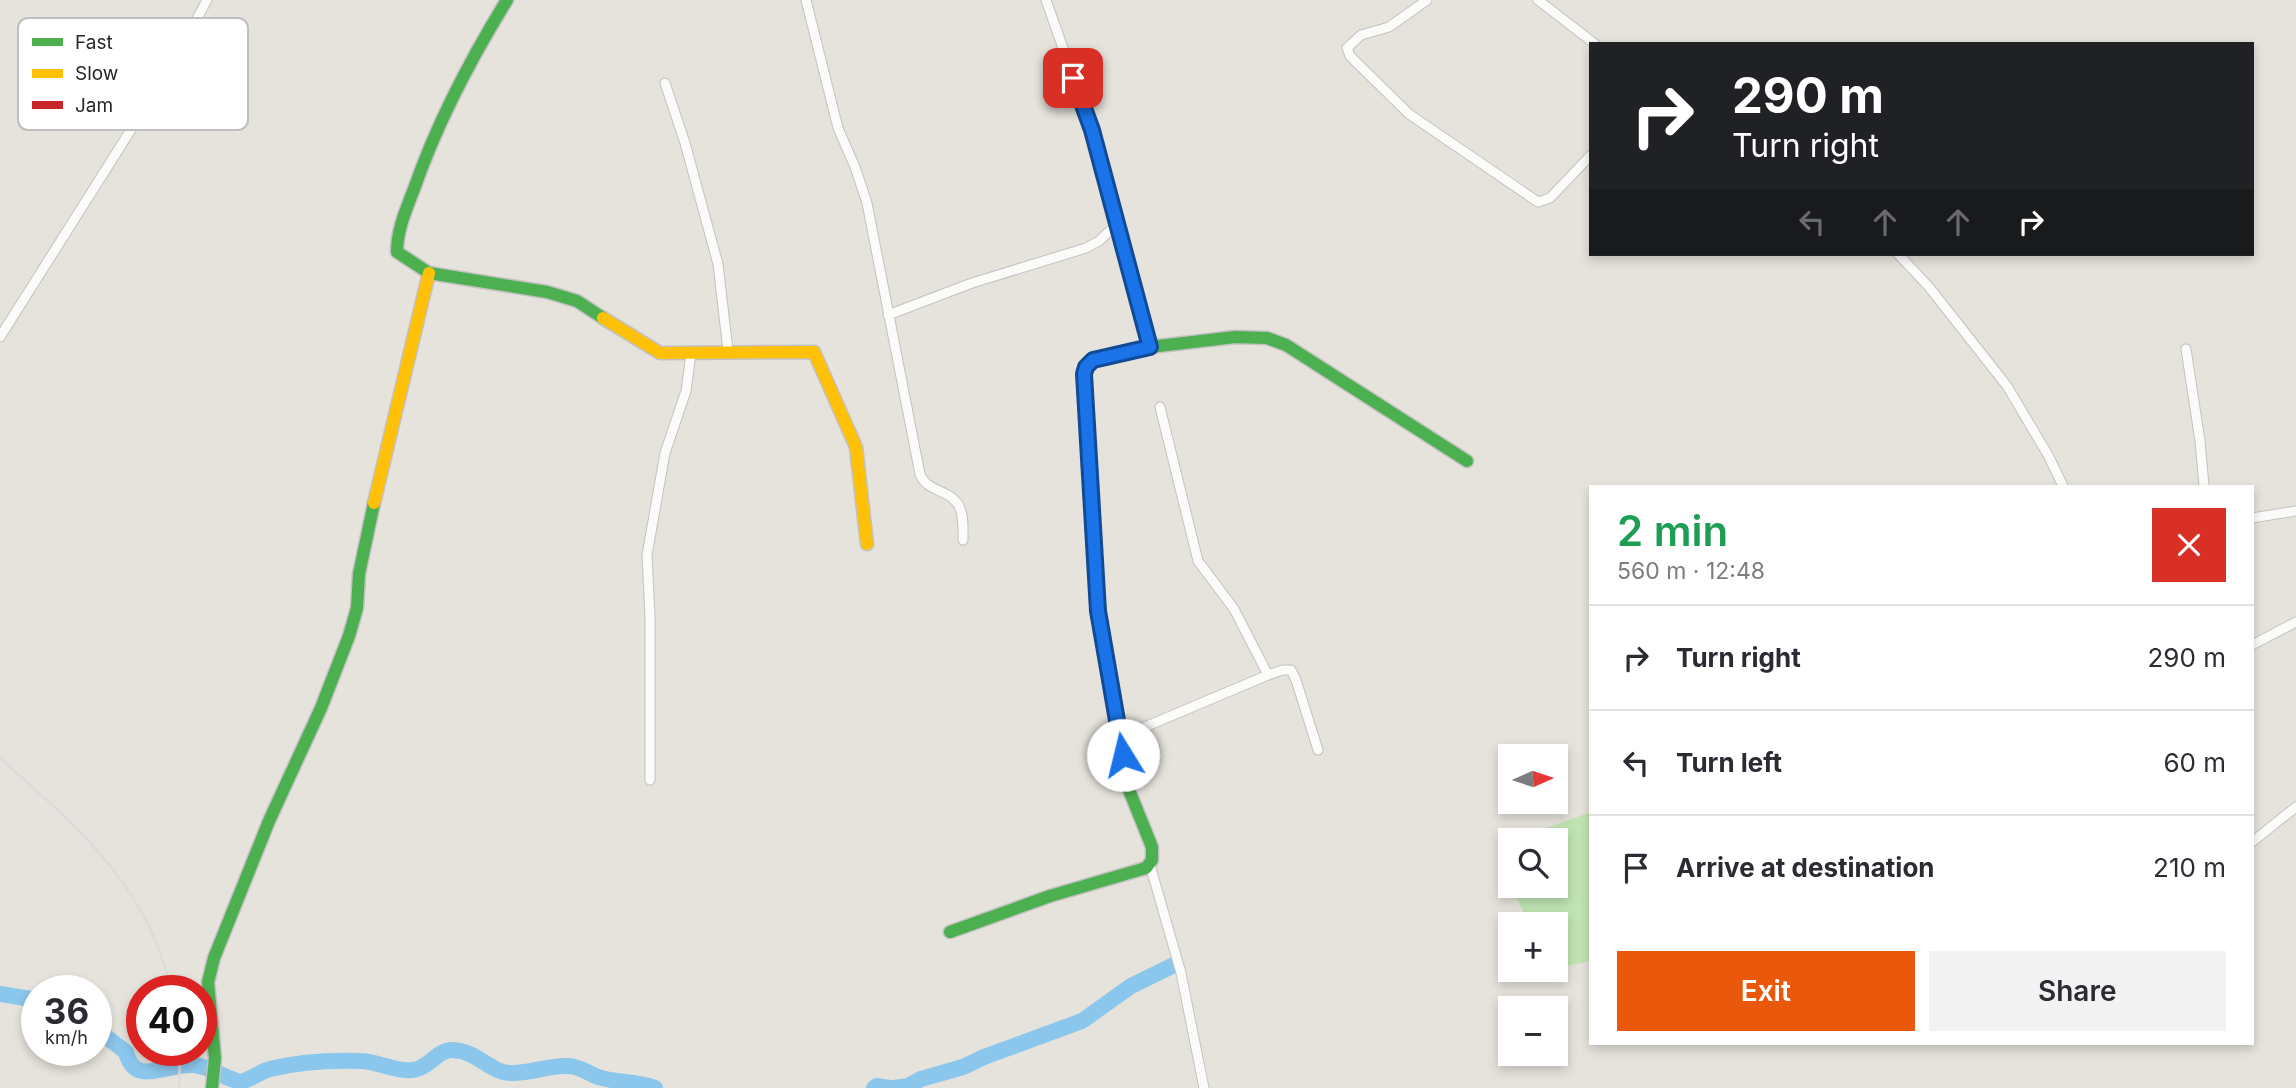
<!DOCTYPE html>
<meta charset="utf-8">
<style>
body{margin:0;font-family:Inter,sans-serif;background:#f2f2f3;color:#2b2b33;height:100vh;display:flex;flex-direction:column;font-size:26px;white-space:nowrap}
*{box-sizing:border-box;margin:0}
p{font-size:23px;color:#7c7c81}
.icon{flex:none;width:38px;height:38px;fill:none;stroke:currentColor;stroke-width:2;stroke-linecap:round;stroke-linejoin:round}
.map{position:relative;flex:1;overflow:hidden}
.panel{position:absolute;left:1589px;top:485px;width:665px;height:560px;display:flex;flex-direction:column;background:#fff;border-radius:0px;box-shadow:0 4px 10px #0003}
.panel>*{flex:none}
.guide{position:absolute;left:1589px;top:42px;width:665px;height:214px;border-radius:0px;box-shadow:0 4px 10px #0003;background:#202124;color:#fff;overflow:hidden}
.needle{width:46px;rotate:87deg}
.tools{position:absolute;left:1498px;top:744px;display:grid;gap:14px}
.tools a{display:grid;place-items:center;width:70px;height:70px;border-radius:0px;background:#fff;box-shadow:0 4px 10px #0003;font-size:35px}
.speed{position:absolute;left:21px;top:975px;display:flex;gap:14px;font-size:35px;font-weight:700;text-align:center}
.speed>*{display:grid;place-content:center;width:91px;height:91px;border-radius:50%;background:#fff;box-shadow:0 4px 10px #0003;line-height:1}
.speed small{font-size:18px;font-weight:400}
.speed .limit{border:10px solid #d22;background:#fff;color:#111}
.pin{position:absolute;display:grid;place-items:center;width:60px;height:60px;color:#fff;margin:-30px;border-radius:14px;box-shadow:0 4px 10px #0006}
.me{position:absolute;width:77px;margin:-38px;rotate:351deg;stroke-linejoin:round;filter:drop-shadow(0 0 5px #0008)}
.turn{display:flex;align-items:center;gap:24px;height:147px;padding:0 28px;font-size:32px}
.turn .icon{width:91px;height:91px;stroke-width:2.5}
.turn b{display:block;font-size:49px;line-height:60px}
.lanes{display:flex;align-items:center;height:66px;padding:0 28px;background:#0003;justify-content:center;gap:35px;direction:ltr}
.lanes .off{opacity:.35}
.round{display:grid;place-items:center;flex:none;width:74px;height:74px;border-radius:0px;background:#f2f2f3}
.overview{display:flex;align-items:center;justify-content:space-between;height:119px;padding:0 28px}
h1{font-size:42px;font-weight:600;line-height:52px;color:#1e9e55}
.cta{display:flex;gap:14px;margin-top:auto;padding:14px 28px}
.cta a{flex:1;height:80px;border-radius:0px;background:#ea580c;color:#fff;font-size:28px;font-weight:600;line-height:80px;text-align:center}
.cta a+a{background:#f2f2f3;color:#2b2b33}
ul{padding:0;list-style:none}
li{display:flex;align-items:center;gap:21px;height:105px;padding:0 28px;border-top:2px solid #e1e1e2}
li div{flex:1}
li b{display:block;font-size:26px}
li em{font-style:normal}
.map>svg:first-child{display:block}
.green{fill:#c1e4b2}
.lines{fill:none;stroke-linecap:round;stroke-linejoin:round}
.river{stroke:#8bc6ec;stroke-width:16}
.street-casing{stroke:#c3c2c2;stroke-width:11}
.fast-casing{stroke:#c3c2c2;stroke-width:15}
.slow-casing{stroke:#c3c2c2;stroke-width:15}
.jam-casing{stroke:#c3c2c2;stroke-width:15}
.street{stroke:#fbfbfa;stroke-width:9}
.fast{stroke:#4caf50;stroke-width:12}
.slow{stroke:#ffc107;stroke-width:12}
.jam{stroke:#c62828;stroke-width:12}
.rail{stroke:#dcdbde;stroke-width:2.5}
.route-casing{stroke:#114b97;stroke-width:18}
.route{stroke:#1a73e8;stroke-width:12}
.key{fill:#fff;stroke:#bebebe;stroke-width:2}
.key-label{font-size:19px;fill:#272727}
</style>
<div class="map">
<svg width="2296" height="1088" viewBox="0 0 2296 1088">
<rect width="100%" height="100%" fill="#e6e3dc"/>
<polygon class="green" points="1591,812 1591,961 1556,968 1556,924 1529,924 1511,886 1556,886 1556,840 1513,840"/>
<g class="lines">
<g class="river">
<polyline points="0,994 37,1000"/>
<path d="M96,1029L126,1052C135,1088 165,1063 194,1065C210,1066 225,1079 241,1082C251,1079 260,1072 270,1069C299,1062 330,1060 360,1061C377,1061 395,1072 412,1070C429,1069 437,1049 453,1050C478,1051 489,1072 510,1073C530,1074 549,1065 568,1066C579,1066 588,1073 598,1077C616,1083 637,1081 655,1088"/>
<polyline points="874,1088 877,1086 889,1088"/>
<polyline points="894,1088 908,1086 921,1079 963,1067 984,1057 1082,1021 1131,986 1174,965"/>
</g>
<g class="street-casing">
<g id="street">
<path d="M806,0L838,128L855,167L867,203L920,474C926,492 950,489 959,506C964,516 963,529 963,540"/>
<polyline points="1046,0 1092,130 1150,347"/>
<polyline points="1427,0 1389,27 1361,35 1347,48 1350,56 1409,114 1538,202 1550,198 1591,155"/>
<polyline points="1538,0 1595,44"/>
<polyline points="665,83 685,143 718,264 728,351"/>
<polyline points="1898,254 1929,287 2007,386 2048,455 2063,486"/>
<polyline points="888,315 972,283 1086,248 1099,241 1118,223"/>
<polyline points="0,337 175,60 207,0"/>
<polyline points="2186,349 2200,441 2204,486"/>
<polyline points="1160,407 1198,561 1234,609 1268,675"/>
<polyline points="2252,518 2296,511"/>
<polyline points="2252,645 2296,622"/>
<polyline points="1121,737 1268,675 1283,670 1291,670 1296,680 1318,750"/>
<polyline points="650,780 650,617 647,555 665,453 686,391 691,354"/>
<polyline points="2252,842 2296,807"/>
<polyline points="1150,865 1181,973 1204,1088"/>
</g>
</g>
<g class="fast-casing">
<g id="fast">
<path d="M507,0C470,60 437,123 414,189C406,210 397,230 397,252L429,273L547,292L577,301L603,318"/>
<polyline points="1098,359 1150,347 1235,337 1267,338 1286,345 1467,461"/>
<polyline points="950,932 1050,896 1146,868 1152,860 1152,847 1129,790 1108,670"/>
<polyline points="212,1088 215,1058 208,982 214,958 269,821 321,708 349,636 357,608 359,574 374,503"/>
</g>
</g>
<g class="slow-casing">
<g id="slow">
<polyline points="603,318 660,353 814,352 856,447 867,544"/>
<polyline points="374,503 429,273"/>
</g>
</g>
<g class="jam-casing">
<polyline id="jam" points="1098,359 1088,365 1085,376 1098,611 1108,670"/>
</g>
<use href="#street" class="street"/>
<use href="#fast" class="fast"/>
<use href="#slow" class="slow"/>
<use href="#jam" class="jam"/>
<g class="rail">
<path d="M0,758C76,826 148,885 171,990"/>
<polyline points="179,1088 180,1050"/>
</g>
</g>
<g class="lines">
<g class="route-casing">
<polyline id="route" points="1073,78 1092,130 1150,347 1093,360 1086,367 1084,374 1098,611 1123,755"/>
</g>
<use href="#route" class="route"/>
</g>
<rect x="18" y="18" width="230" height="112" rx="10" class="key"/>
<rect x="32" y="38" width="31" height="8" fill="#4caf50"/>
<rect x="32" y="69" width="31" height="9" fill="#ffc107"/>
<rect x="32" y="101" width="31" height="8" fill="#c62828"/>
<g class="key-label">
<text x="75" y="49">Fast</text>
<text x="75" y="80">Slow</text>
<text x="75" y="112">Jam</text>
</g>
</svg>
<div class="tools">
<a><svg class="needle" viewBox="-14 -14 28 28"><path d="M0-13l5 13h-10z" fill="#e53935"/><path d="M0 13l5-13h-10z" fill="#7c7c81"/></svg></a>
<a><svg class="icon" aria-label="search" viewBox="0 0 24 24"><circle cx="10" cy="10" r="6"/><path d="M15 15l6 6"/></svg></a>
<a>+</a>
<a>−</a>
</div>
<div class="speed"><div>36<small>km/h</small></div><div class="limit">40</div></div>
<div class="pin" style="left:1073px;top:78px;background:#d93025"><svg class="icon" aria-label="arrive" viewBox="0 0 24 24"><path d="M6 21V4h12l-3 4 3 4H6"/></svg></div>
<svg class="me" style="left:1123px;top:755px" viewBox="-20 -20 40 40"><circle r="19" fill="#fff"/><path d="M0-13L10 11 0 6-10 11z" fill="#1a73e8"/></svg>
<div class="guide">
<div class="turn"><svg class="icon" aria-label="right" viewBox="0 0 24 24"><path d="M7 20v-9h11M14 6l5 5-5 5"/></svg><div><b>290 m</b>Turn right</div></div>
<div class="lanes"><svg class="icon off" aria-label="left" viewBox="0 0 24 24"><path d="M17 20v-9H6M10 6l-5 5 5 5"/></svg><svg class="icon off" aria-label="ahead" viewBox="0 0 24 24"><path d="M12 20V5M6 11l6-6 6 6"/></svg><svg class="icon off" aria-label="ahead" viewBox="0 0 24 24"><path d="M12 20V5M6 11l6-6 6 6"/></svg><svg class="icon" aria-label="right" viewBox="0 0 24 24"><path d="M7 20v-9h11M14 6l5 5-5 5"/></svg></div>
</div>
<section class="panel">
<div class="overview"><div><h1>2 min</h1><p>560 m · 12:48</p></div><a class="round" style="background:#d93025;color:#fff"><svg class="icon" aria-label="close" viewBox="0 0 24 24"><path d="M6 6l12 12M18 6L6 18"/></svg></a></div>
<ul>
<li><svg class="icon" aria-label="right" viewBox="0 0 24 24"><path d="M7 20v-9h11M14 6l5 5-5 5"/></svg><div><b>Turn right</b></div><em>290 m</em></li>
<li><svg class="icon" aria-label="left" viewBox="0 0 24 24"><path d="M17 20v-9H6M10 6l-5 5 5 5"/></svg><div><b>Turn left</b></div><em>60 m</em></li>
<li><svg class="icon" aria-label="arrive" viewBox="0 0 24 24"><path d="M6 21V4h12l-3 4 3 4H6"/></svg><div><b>Arrive at destination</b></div><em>210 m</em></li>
</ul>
<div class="cta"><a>Exit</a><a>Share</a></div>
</section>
</div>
